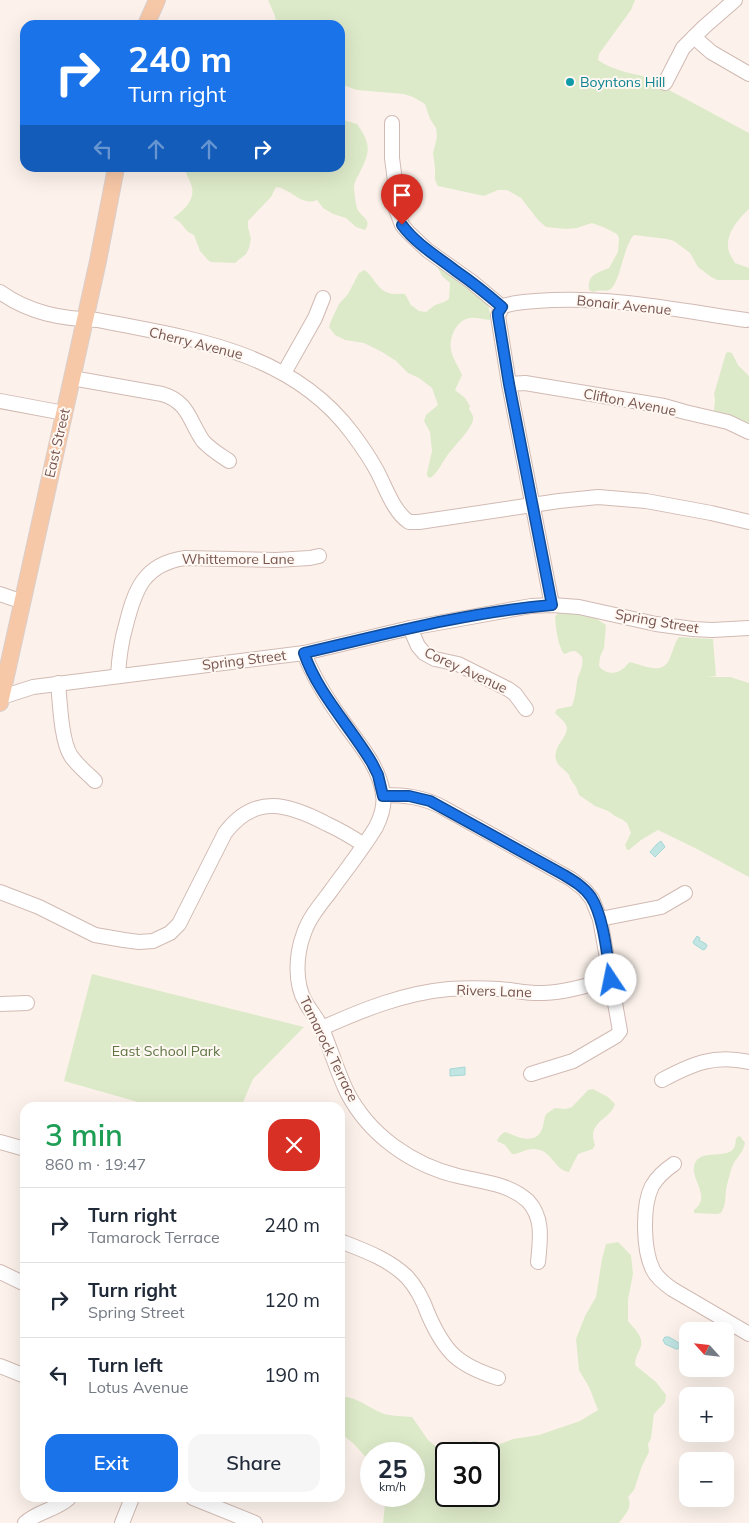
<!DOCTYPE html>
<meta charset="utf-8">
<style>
body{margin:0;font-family:Mulish,sans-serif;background:#f6f6f7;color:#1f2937;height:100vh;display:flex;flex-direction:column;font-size:19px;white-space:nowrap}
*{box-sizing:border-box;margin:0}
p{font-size:16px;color:#747a83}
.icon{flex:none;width:28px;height:28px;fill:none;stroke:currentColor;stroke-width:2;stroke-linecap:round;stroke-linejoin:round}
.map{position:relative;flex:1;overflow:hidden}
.sheet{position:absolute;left:20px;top:1102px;width:325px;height:400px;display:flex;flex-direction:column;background:#fff;border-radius:15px;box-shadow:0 5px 20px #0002}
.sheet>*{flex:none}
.top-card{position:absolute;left:20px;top:20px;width:325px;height:152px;border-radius:15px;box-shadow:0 5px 20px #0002;background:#1a73e8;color:#fff;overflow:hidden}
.needle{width:32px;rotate:297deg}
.controls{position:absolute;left:679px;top:1322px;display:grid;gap:10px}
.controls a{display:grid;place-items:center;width:55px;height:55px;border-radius:10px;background:#fff;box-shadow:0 5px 20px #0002;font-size:25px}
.speed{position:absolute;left:360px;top:1442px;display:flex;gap:10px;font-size:25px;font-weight:700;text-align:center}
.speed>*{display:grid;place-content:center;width:65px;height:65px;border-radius:50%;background:#fff;box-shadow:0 5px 20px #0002;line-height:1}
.speed small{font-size:12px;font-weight:400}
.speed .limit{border:2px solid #111;border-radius:8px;background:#fff;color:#111}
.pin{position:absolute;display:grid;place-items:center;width:42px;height:42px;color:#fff;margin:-51px -21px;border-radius:50% 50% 50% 0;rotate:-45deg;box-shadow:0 0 5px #0007}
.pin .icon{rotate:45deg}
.me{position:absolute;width:55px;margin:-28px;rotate:349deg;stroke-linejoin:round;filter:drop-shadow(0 0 4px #0008)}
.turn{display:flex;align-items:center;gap:18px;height:105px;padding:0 25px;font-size:22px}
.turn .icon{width:65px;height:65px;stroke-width:2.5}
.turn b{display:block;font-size:35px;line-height:42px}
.lanes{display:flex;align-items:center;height:48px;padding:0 25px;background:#0003;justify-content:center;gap:25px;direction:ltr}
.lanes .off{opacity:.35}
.round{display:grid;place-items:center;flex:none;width:52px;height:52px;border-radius:15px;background:#f6f6f7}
.overview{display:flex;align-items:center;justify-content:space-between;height:85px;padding:0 25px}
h1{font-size:30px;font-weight:600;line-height:38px;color:#1e9e55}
.cta{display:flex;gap:10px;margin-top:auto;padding:10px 25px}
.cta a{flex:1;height:58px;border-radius:15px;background:#1a73e8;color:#fff;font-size:20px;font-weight:600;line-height:58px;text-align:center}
.cta a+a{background:#f6f6f7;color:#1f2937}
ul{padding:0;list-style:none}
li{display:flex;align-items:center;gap:15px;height:75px;padding:0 25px;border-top:1px solid #e0e1e3}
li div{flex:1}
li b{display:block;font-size:19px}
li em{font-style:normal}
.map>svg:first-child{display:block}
.green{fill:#ddeac9;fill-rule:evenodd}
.water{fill:#c0e5e3;stroke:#a6d7d4}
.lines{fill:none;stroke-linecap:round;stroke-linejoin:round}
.minor-casing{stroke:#d1bab3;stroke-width:16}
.major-casing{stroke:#d9cfcd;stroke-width:18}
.minor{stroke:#fff;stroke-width:14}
.major{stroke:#f7c8a7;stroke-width:16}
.route-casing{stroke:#114b97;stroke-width:12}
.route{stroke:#1a73e8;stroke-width:9}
.culture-dot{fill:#0f9aa8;stroke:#fef7f2;stroke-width:2}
.labels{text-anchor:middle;stroke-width:4;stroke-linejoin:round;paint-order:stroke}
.culture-label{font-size:14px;fill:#0d838f;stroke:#fef7f2;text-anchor:start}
.street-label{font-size:14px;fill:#77544e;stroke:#fef7f2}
.park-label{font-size:14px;fill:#5e7544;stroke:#fef7f2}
</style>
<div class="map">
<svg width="749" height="1523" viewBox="0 0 749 1523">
<rect width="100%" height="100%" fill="#fcf2eb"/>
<g class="green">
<path d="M268,0H635L631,10L599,54L598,60C611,69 628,73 643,76L749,133V209C738,219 724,236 729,252C730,255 733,259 735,263L749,268V280H717L711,277L698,267L690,253L674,241L667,239L634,235C623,246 620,286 609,290C605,292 601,289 593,292L589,290C587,274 598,273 609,268L618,252L619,238L617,234L603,227L592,223L577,228L566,229L546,227L538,220L521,198L507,190H498L484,196L438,186L435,180V168L433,153L437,137L436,128L430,119L425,104L413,97L404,94L357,90L340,84V25H277L275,16Z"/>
<path d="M340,119L357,124C372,145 370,152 359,174C356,179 354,183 354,189C355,195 355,202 357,208C360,217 373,219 365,230L356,227L346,218L333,214L323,208L317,200C302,207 290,188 276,187L271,197L248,221V227L251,239L249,248L246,254L235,263L211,262L208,260L200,251L194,235C182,230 185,223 173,218C183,211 195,201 192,187C190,180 186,175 185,168H340Z"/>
<path d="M440,266L451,271L488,304L490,314V320C483,320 477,317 470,318C457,320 449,336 451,349C452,358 459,367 462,375L455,390L465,398L470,406L469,409C471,412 474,416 473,420C471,430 453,447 447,456C441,464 438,473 430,478L427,476V473L432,451L430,432L424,421L426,415L438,405L432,388L419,378L408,373L396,361L382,352L364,343L345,340L335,335L329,327L331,321L339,304L348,294L359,273L364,270C374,276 377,290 389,293C394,295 400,293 405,294L411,305L419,311L426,312L435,305L444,302L449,299L450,283L442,276L438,268Z"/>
<polygon points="728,352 732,353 738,365 749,376 749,424 734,417 715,412 714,410 715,400 714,394 726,353"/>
<path d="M558,613L587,615L597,619L606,625L604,648L600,657L599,666C604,673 614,675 621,670C625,668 627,664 630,662C647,666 664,677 671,655C674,648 675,642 679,637L713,639L716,676L707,677H730L749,683V877L695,848L658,830L641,840L629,850H627L625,845L631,833L627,823L623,820L615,816L608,811L595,806L579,795C576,784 575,787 570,778C569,777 570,776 569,775C565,769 558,767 556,760C552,745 571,736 566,725C564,720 558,717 555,713L557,709L572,706C575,698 576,689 577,681C579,672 584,667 582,657C575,649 573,650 565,654L563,653C557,641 556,629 555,617Z"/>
<polygon points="92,974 304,1027 253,1079 241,1107 144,1107 145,1104 64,1081"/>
<path d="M593,1089L608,1097L615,1104C611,1120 586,1121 595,1145L593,1149L578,1154L569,1172C554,1170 552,1150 535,1149C527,1148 520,1154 512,1154L505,1145L497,1141C499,1137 501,1133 506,1132C519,1138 538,1146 543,1126C544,1122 544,1118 546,1114L555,1108L566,1109L572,1107L588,1090Z"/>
<path d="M740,1136L745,1143C743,1154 736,1157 732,1167C730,1174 727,1183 726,1190C725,1199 726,1205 721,1213L717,1214L694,1213V1210C713,1196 688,1178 695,1163C701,1149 728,1159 734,1148C736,1145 735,1140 737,1137Z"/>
<path d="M618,1242L631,1255L633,1274L628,1300V1321C635,1330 645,1337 640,1349C637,1355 635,1359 635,1365L656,1382L666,1395L665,1402L654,1414L651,1438L648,1444L649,1452L642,1466L634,1490L628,1497C633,1508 625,1514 619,1523H383L385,1504L384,1496H414V1454H371V1463L353,1443L340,1433V1397C355,1395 370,1409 384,1414C393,1416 403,1416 412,1417L428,1440L434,1445L438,1449L447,1450L457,1448L474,1441L495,1446L513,1439L539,1435L580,1421L598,1410L589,1387L579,1370L576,1339L585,1316L596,1297L602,1259L606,1244ZM446,1454H489V1496H446Z"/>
</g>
<g class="water">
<polygon points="661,841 665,847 655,857 650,852 657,844"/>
<polygon points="697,936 700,938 699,940 706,944 707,946 705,949 703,950 694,944 693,942"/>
<polygon points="465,1067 465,1075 450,1076 450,1069"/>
<polygon points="665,1337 669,1337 679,1343 680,1345 678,1349 676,1349 665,1344 663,1340"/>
</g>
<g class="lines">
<g class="minor-casing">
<g id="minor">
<polyline points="694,37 711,52 749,74"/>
<polyline points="665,83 683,48 704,27 735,0"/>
<polyline points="392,123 392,158 396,189 396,209 402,225 408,232 427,250 472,282 502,307"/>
<path d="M0,292C29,313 62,319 97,320C190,338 291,351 352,433C361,445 370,458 377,471C386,488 393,511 409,522H419L559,501L598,497L646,501L711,513L749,522"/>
<polyline points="502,307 498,316 509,384 552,605"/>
<path d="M502,307C511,302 525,302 536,301C607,295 677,310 746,320"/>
<polyline points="284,373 315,318 323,298"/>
<path d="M72,378L162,394C189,402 189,421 203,441C210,449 220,455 229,461"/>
<polyline points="509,384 525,383 664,406 685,412 728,422 749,432"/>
<polyline points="0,401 64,413"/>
<polyline points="0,594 23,602"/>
<polyline points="410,628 418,646 424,653 435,659 458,664 508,689 515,694 526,709"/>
<path d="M304,653C313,677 327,699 342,720C358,743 379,765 383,794C385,806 381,817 376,827C362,850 345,871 330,892C320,905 309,918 304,933C296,954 294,983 306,1003C311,1012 318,1019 322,1029C331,1050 337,1071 347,1092C369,1135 412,1165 458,1176C482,1182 508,1183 528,1201C544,1218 540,1241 538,1262"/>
<path d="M118,675C119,658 121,642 126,625C135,589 144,564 185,558L276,560L310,558L319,556"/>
<path d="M58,683C60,702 61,741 71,756C77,765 87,773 95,781"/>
<polyline points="0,697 2,697 33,687 304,653 410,628 531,606 552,605 579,607 656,624 693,629 712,630 749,628"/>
<path d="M383,795C405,795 423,797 442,807L571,879L584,889L592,899L600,919L620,1031L616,1036L573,1061L531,1074"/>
<path d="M0,892L39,907L95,935L124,940L139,942L153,941L170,933L179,924L225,833C255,793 289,804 327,824C340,830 352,837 364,845"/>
<polyline points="600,919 661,907 685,893"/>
<polyline points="0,1004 27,1003"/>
<path d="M322,1028C362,1010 404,993 449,989C465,988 482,988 499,989C514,990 529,994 544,993C567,992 589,985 611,979"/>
<path d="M662,1080C692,1064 714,1054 749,1062"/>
<polyline points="0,1142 25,1149"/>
<path d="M674,1164C665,1170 658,1176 652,1186C642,1206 643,1250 653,1270C657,1278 665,1284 672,1289L749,1334"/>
<path d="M340,1241C363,1250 389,1259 407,1277C417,1288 423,1300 428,1314C445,1353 458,1365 498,1378"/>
<polyline points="0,1272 25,1284"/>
<polyline points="0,1366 25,1376"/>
<polyline points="193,1498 255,1523"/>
<path d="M25,1523C38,1511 56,1510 69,1498"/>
<polyline points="122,1523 132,1498"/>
</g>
</g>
<g class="major-casing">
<g id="major">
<polyline points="146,25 157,0"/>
<polyline points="0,703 98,261 116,168"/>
</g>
</g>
<use href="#minor" class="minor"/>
<use href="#major" class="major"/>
</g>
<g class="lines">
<g class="route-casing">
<path id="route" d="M402,225C416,244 438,257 456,271C472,282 487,294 502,307L498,313V316L509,384L552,605C468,612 386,634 304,653C318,694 350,726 372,763L378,775L383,796H409L430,801L564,875C574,881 584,887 591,897C604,917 607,956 611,980"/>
</g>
<use href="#route" class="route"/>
</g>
<circle class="culture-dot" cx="570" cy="82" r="5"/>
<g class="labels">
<g class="culture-label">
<text x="580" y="87">Boyntons Hill</text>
</g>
<g class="street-label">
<text transform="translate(624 305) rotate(6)" y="5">Bonair Avenue</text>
<text transform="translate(196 343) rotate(14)" y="5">Cherry Avenue</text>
<text transform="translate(630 402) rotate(11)" y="5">Clifton Avenue</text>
<text transform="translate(57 443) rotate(-77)" y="5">East Street</text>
<text x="238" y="564">Whittemore Lane</text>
<text transform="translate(657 621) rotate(10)" y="5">Spring Street</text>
<text transform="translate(244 660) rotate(-7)" y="5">Spring Street</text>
<text transform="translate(466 670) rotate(25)" y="5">Corey Avenue</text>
<text transform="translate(494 991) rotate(2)" y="5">Rivers Lane</text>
<text transform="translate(329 1049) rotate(64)" y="5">Tamarock Terrace</text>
</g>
<g class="park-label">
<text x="166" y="1056">East School Park</text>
</g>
</g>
</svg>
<div class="controls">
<a><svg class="needle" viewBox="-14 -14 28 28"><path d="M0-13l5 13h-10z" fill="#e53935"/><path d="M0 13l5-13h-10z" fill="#747a83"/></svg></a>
<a>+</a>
<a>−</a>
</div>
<div class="speed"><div>25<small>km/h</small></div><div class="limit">30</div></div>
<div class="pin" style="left:402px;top:225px;background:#d93025"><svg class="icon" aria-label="arrive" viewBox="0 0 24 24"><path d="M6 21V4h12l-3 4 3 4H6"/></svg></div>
<svg class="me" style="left:611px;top:980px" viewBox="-20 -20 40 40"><circle r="19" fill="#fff"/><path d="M0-13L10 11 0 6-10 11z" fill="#1a73e8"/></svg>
<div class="top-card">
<div class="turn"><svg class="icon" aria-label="right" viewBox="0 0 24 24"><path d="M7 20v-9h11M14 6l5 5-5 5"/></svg><div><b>240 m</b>Turn right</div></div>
<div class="lanes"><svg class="icon off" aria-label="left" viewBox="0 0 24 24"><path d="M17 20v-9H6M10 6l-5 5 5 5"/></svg><svg class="icon off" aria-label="ahead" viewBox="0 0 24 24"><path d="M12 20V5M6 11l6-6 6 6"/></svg><svg class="icon off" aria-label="ahead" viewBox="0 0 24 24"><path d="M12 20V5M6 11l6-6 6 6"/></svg><svg class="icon" aria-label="right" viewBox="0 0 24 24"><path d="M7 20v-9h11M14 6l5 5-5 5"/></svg></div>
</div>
<section class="sheet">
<div class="overview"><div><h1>3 min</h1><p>860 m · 19:47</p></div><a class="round" style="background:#d93025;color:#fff"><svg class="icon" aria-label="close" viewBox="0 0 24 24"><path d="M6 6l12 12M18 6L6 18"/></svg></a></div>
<ul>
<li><svg class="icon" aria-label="right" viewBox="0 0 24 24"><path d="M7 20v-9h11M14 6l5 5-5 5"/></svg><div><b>Turn right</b><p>Tamarock Terrace</p></div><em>240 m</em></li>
<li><svg class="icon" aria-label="right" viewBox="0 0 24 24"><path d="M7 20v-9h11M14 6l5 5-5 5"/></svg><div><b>Turn right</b><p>Spring Street</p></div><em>120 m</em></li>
<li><svg class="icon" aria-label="left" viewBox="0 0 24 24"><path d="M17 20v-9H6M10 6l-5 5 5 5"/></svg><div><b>Turn left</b><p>Lotus Avenue</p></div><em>190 m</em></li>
</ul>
<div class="cta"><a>Exit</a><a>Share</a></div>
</section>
</div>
